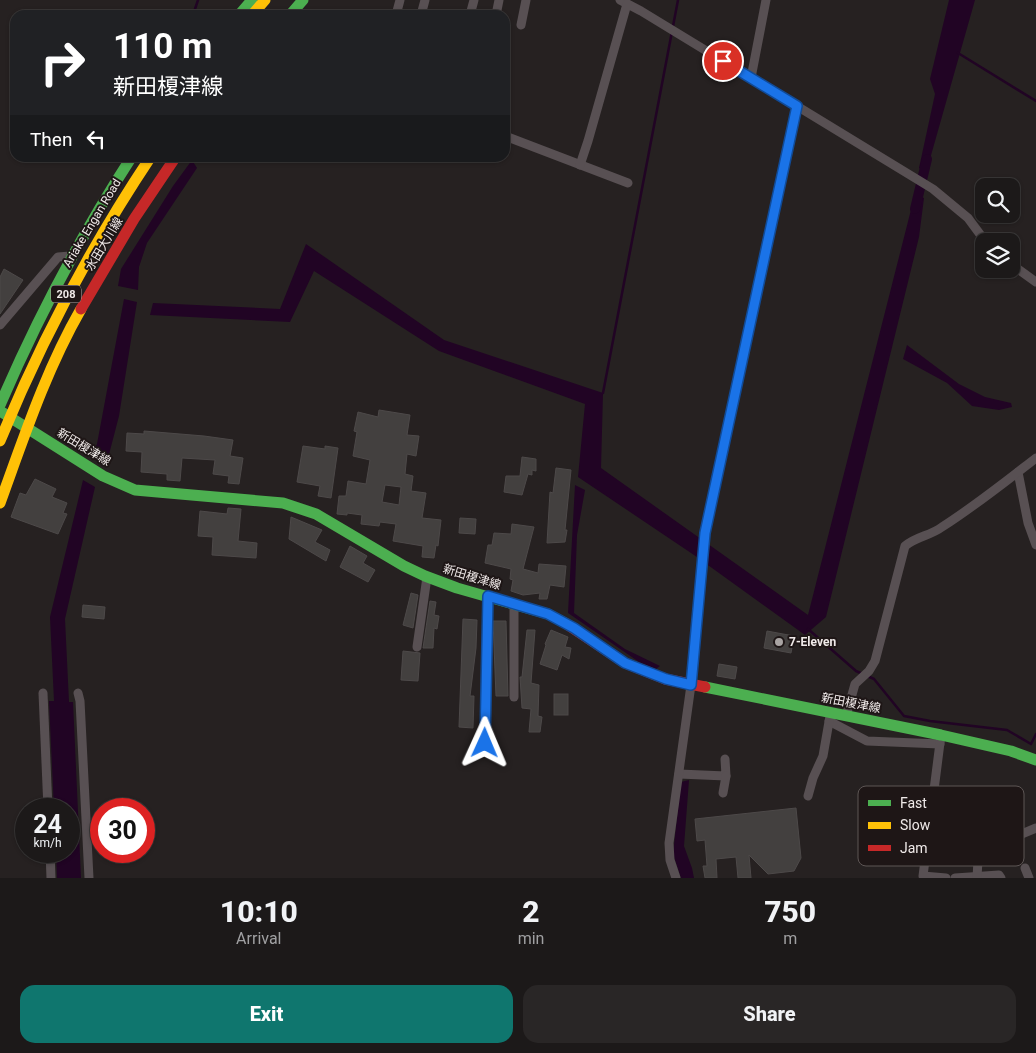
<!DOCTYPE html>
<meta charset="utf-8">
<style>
body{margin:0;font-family:Roboto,"Noto Sans JP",sans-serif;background:#292626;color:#f1f3f6;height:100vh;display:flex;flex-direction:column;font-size:19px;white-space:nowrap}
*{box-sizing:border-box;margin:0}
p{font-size:16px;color:#a0a0a2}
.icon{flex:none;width:28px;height:28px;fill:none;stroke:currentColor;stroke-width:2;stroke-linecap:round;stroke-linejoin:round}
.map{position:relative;height:878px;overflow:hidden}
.details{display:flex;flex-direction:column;background:#1c1919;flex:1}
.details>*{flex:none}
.banner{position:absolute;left:10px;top:10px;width:500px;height:152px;border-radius:15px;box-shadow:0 1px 4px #0004,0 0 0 1px #3a3838;background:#202124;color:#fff;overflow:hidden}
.controls{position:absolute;left:975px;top:178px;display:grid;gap:10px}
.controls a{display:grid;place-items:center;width:45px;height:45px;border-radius:10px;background:#1c1919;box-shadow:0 1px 4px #0004,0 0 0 1px #3a3838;font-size:25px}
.speed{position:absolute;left:15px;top:798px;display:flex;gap:10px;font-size:25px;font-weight:700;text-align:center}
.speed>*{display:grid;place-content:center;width:65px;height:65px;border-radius:50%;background:#1c1919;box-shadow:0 1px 4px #0004,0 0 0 1px #3a3838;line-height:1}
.speed small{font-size:12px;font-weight:400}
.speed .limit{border:8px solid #d22;background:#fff;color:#111}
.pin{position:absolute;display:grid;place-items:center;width:42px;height:42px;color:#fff;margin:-21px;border:2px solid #fff;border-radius:50%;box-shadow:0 1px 5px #0007}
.me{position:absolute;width:55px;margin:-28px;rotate:1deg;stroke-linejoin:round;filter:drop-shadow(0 0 4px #0008)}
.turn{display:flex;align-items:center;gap:18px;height:105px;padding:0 20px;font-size:22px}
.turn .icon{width:65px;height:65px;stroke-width:2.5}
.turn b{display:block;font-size:35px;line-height:42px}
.then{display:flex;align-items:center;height:48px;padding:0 20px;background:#0003;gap:10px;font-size:19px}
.eta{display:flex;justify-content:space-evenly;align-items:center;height:85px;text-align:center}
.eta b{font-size:30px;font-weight:800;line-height:35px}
.button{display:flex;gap:10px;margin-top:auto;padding:10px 20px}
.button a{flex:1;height:58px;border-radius:15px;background:#0f766e;color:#fff;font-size:20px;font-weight:800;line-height:58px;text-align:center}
.button a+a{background:#292626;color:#f1f3f6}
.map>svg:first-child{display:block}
.water{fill:#210424}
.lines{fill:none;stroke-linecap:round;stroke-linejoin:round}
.stream{stroke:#210424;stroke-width:2.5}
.canal{stroke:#210424;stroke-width:10}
.building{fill:#43403f;stroke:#4d4949;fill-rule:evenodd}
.street{stroke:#585053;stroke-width:9}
.fast{stroke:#4caf50;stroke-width:11}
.slow{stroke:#ffc107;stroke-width:11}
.jam{stroke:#c62828;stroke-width:11}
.slow-bridge{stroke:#ffc107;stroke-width:11}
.route-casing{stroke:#114b97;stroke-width:12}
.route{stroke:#1a73e8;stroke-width:9}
.poi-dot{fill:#a9a4a3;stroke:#1e1616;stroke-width:2}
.labels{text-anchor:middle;stroke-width:4;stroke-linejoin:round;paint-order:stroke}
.shield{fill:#1e1616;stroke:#b1aaaa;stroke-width:1}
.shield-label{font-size:11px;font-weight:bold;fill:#f0eae9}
.street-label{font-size:12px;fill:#f0eae9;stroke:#1e1616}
.poi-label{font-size:12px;font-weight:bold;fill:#f0eae9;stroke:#1e1616;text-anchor:start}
.key{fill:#1e1616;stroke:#5d5655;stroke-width:1}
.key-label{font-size:14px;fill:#f0eae9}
</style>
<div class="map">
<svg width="1036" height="878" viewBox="0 0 1036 878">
<rect width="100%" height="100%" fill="#262121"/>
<g class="water">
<polygon points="949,0 975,0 926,173 919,168 935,94 930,79"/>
<polygon points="192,160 197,168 147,243 139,267 138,290 118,286 121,269 173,186"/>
<polygon points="915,194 924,198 919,237 826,617 805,635 694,555 578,477 585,404 439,351 314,271 290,322 150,315 153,303 280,309 306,244 444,340 603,393 601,468 808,615"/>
<polygon points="124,299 137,302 119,416 106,466 90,457 97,444"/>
<polygon points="907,345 959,384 985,397 1011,403 1012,407 999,410 972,406 947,383 903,359"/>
<polygon points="83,480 95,487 65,619 69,702 73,702 81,878 57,878 56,851 69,851 69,809 54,809 49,701 54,701 50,617"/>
<polygon points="575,485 585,490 577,535 574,613 625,649 660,666 656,669 639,662 568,613"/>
<polygon points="689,780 684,846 692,868 694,878 681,878 673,854 681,782"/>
</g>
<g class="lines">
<g class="stream">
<polyline points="193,15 198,0"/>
<polyline points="958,53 1036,101"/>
<polyline points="603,393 678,0"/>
<polyline points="808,629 856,671 874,679 904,716 930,721 1007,730 1031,744 1036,734"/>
</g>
<polyline class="canal" points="915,209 927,159"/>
</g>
<g class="building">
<polygon points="4,269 23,280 0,314 0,277"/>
<path d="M379,410L410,415L407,435L419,436L416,456L407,454L405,474L413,476L411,491L426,493L422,518L441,520L438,546L436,545L434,558L422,557L423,546L393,541L396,524L380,522L379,526L361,524L362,515L347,513V515L337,514L339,496H346L348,481L366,484L370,460L353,456L357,432L354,431L358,412L378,417ZM385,485L401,487L399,505L382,502Z"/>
<polygon points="144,431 204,436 233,440 230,456 243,458 239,484 228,483 229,476 213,474 215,460 182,458 180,481 167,480 167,474 141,472 142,452 126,451 127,433 144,434"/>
<polygon points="303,446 325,449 325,446 338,448 331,498 318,496 320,486 297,482"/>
<polygon points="522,457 536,459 536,471 532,470 532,475 528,474 522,495 504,492 506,476 520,476"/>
<polygon points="556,468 571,470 565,530 567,530 565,542 547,543 550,492 553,493"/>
<polygon points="35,479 56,489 52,497 67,503 63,513 67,514 58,534 11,517 20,493 26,495"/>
<polygon points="228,508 241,509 238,541 257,543 256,558 212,555 213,537 198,536 200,511 227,514"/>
<polygon points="291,517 322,530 315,542 330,550 326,561 289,539"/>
<polygon points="460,518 476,519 475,534 459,533"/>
<polygon points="512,524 534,527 523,569 538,573 539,564 566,566 564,587 550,585 547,599 539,599 540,593 523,595 511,591 513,580 510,579 511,569 485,563 488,545 492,545 494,533 511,534"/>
<polygon points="350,546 367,556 363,563 375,570 368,582 340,567"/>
<polygon points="411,593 418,595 413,628 403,625"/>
<polygon points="430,601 436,602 434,615 439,616 437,629 434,628 433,648 423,648"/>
<polygon points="83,605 105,607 104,619 82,617"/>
<polygon points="463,619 477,620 476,648 470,696 474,696 473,728 459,727"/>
<polygon points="493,621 506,621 508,696 496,696"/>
<polygon points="527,630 535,630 531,683 539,685 538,716 542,717 540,732 529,732 531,709 522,708 520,677 522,677"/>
<polygon points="551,630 568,637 565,647 571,648 569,659 562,655 557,670 540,664 546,645 545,644"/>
<polygon points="767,631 794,636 791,653 764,648"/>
<polygon points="403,651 420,653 418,681 401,680"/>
<polygon points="719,664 737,667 735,679 717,676"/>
<rect x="554" y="694" width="14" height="21"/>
<polygon points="796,808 801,858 794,871 768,874 749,855 751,878 738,878 736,857 716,859 717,878 705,878 703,866 707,866 705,840 697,841 695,819"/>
</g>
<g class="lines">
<g class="street">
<polyline points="620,0 641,11 933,189 968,218 985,241"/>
<polyline points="396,15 400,0"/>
<polyline points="421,15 425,0"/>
<polyline points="470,15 474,0"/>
<polyline points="496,15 499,0"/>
<polyline points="521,25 526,0"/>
<polyline points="751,78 766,0"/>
<polyline points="505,136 628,183"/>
<polyline points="580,165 588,141 627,4"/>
<polyline points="1011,264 1036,282"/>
<polyline points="0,325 58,257 70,256"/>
<polyline points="1018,472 1028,523 1036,545"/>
<polyline points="417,647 427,577"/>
<polyline points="43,693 48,809"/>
<polyline points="78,693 80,701 89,878"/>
<polyline points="514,697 514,604"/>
<path d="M846,716L855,684L869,671L875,661L905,546C917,536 930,536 942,527C975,506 1005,482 1036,458"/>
<polyline points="829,721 867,741 940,744"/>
<polyline points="941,735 923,876 946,878"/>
<polyline points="485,743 487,597"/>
<polyline points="679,774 726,776 725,759"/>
<polyline points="723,793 726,776"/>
<polyline points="808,796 813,778 823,756 830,716"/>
<polyline points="1010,839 1036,828"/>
<polyline points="50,851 51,878"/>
<polyline points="1025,868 1029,878"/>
<polyline points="676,878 670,860 669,843 691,685 705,533 797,106"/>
<polyline points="955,878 999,875 1001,878"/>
<polyline points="977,878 980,824"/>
</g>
<g class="fast">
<polyline points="239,15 252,0"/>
<polyline points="290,15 303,0"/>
<path d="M0,405C37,319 80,237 131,158"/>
<polyline points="0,411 103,476 135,490 283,503 316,514 404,566 425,576 457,588 548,614 565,623"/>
<polyline points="705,687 941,735 1011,751 1036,760"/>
</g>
<g class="slow">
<polyline points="252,15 265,0"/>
<path d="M0,503C24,437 46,370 81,309"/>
</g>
<g class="jam">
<polyline points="81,309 134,219 175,158"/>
<polyline points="565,623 625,663 665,679 705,687"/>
</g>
<path class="slow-bridge" d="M0,441C41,341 90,248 150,158"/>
</g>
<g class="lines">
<g class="route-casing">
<polyline id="route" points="485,743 488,596 548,614 574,628 625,663 666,679 691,685 705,533 797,106 723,61"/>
</g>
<use href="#route" class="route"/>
</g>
<circle class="poi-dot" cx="779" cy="642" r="5"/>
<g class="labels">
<rect class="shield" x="51" y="285.5" width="30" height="17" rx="4"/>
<g class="shield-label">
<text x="66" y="298">208</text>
</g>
<g class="street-label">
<text transform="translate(92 223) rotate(-59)" y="4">Ariake Engan Road</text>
<text transform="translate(104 244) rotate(-59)" y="4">水田大川線</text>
<text transform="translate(84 447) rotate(31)" y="4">新田榎津線</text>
<text transform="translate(472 577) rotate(17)" y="4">新田榎津線</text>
<text transform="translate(851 703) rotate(11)" y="4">新田榎津線</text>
</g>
<g class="poi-label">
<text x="789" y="646">7-Eleven</text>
</g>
</g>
<rect x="858" y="786" width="166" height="80" rx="8" class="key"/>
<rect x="868" y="800" width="23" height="6" fill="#4caf50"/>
<rect x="868" y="822" width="23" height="7" fill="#ffc107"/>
<rect x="868" y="845" width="23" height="6" fill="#c62828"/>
<g class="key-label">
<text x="900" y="808">Fast</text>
<text x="900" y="830">Slow</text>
<text x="900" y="853">Jam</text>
</g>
</svg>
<div class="controls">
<a><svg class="icon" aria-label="search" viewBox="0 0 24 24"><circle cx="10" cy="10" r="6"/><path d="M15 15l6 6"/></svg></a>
<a><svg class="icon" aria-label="layers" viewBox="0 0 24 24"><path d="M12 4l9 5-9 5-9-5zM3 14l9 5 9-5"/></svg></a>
</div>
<div class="speed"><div>24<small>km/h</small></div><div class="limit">30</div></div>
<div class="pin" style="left:723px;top:61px;background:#d93025"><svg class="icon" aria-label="arrive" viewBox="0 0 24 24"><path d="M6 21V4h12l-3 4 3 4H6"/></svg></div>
<svg class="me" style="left:485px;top:743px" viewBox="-20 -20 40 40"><path d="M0-17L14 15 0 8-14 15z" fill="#1a73e8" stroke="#fff" stroke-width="4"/></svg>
<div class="banner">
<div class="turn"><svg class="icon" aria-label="right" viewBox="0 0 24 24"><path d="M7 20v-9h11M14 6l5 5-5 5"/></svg><div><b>110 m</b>新田榎津線</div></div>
<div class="then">Then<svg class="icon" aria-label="left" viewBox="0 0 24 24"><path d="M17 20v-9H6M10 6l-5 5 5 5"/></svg></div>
</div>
</div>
<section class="details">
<div class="eta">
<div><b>10:10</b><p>Arrival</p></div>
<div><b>2</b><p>min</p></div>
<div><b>750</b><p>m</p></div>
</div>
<div class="button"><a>Exit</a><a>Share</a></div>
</section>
